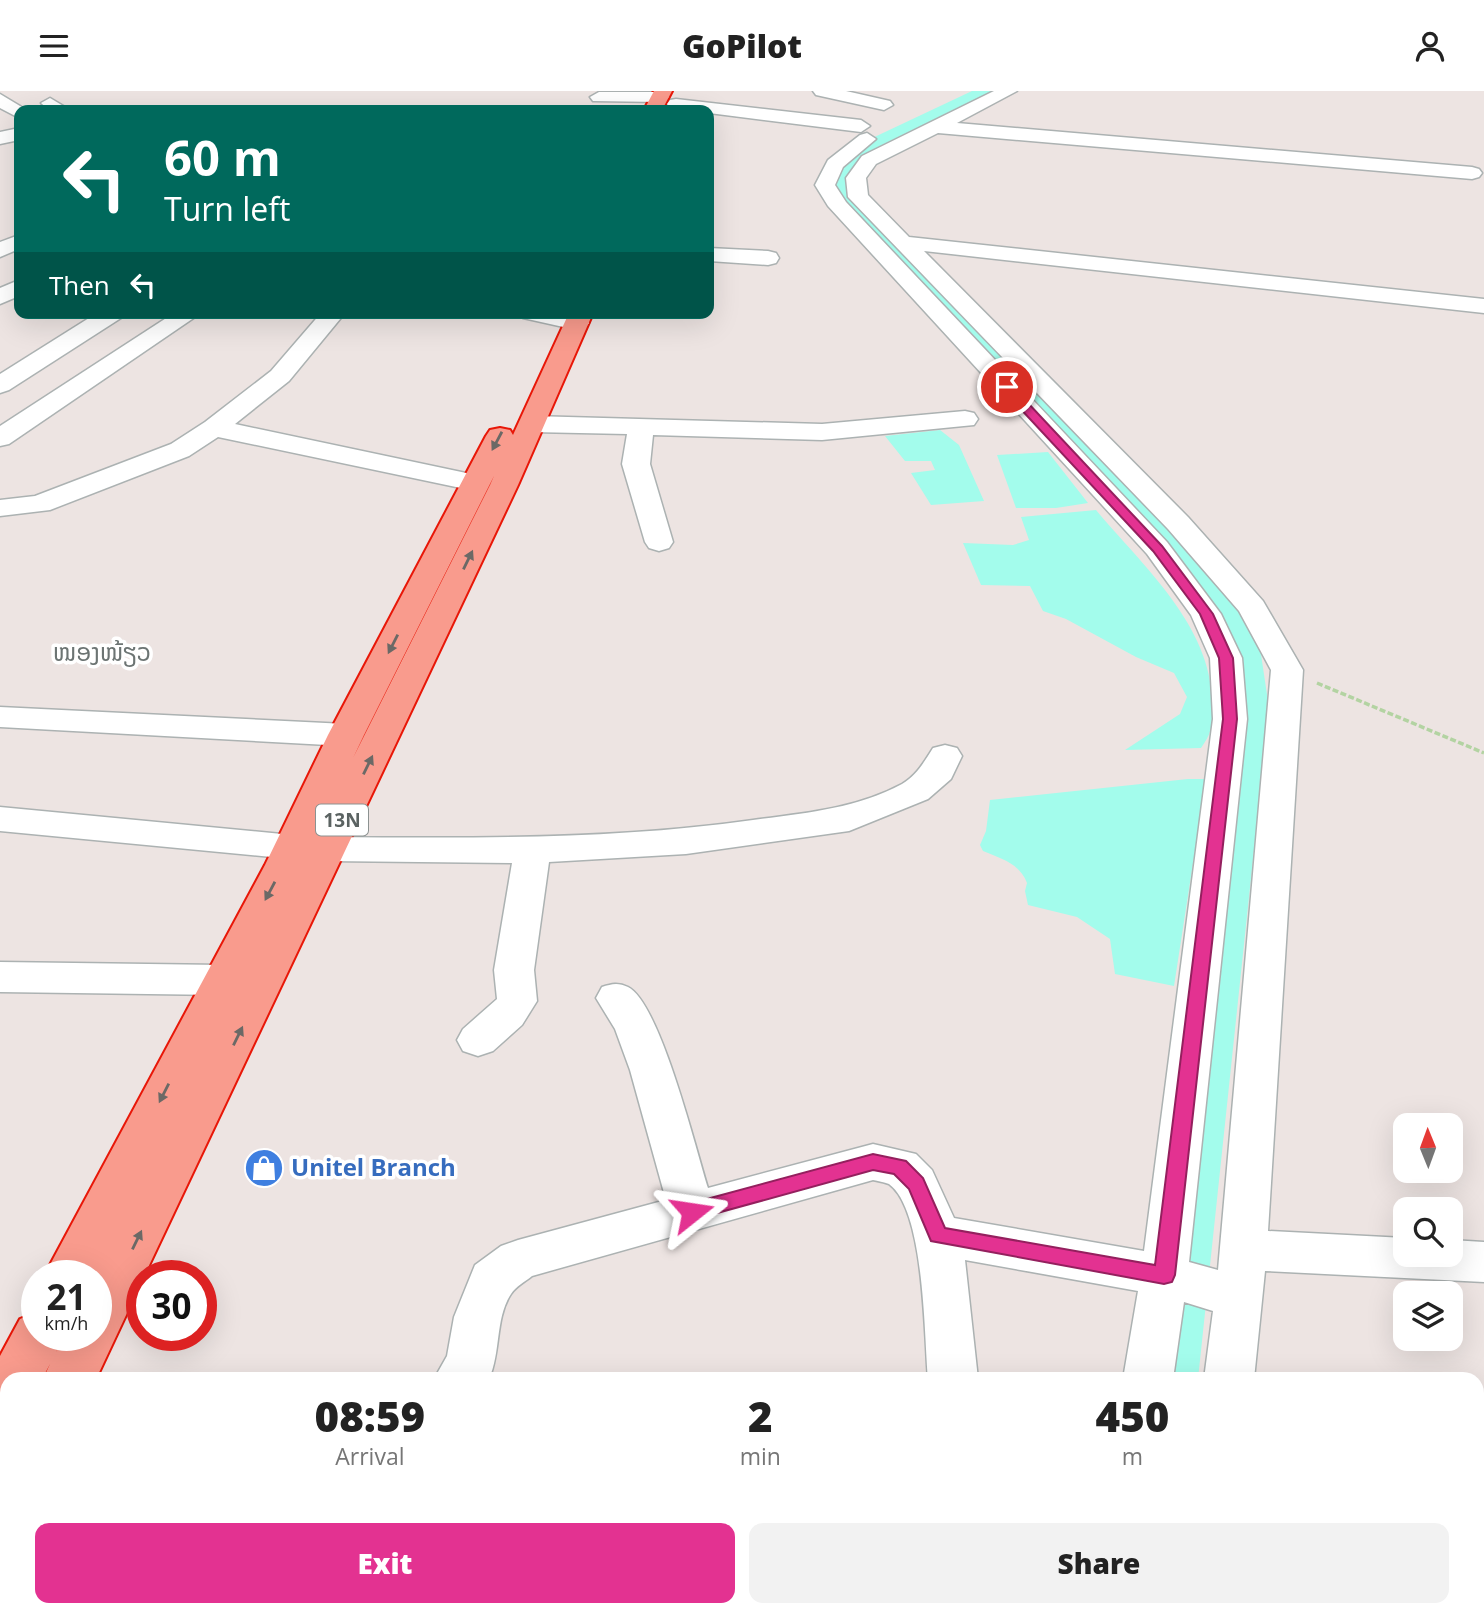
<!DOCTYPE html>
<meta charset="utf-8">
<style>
body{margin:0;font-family:"Open Sans","Noto Sans Lao",sans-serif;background:#f2f2f2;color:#222;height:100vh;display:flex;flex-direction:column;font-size:26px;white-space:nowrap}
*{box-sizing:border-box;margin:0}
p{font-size:23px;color:#767676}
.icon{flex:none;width:38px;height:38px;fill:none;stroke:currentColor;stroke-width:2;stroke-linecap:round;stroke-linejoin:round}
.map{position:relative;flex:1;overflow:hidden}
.sheet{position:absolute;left:0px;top:1281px;width:1484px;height:245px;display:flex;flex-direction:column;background:#fff;border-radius:21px 21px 0 0;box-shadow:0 7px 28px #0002}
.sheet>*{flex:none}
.top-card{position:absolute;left:14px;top:14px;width:700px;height:214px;border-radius:14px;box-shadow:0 7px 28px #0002;background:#00695c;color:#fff;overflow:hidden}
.needle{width:46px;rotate:359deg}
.tools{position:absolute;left:1393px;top:1022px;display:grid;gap:14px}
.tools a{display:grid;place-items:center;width:70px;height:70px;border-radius:14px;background:#fff;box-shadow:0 7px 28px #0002;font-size:35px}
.speed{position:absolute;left:21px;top:1169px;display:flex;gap:14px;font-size:35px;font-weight:700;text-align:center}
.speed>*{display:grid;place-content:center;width:91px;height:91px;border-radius:50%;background:#fff;box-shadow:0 7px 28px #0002;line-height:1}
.speed small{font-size:18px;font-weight:400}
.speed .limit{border:10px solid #d22;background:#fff;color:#111}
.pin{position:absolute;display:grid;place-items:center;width:60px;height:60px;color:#fff;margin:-30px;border:4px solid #fff;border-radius:50%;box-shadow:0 2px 7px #0007}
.me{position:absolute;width:77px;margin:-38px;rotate:75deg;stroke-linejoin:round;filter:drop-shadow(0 0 5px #0008)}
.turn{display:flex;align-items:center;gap:24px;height:147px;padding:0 35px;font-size:32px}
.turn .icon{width:91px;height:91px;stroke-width:2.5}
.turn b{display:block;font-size:49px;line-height:60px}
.then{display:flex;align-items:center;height:66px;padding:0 35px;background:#0003;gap:14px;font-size:26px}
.eta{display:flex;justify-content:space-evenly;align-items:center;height:119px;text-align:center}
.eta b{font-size:42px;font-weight:800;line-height:49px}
.cta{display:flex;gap:14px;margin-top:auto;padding:14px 35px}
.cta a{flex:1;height:80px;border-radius:14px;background:#e33291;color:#fff;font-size:28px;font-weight:800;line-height:80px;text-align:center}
.cta a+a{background:#f2f2f2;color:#222}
header{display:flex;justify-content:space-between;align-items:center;height:91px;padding:0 35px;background:#fff;font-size:32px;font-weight:800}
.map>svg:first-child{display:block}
.water{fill:#a3fcec}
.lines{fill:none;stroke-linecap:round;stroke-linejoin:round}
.canal{fill:#a3fcec;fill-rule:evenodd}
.minor-casing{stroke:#acb2b2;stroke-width:3}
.highway-casing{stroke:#e81708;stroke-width:4}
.path{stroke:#b3d3a2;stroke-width:3.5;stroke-dasharray:6 2.5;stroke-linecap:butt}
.minor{fill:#fff;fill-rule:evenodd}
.highway{fill:#f99b8d;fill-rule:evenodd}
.oneway{fill:#6b6966}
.route{fill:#e33291;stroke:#94205e;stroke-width:2}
.labels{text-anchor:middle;stroke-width:7;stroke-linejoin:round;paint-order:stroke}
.shield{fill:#fff;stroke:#8c9291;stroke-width:2}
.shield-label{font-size:19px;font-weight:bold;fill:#5b6362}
.quarter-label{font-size:24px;fill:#6c7473;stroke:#fff}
.near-shop-label{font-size:24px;font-weight:bold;fill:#366cbe;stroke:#fff;text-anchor:start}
</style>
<header><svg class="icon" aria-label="menu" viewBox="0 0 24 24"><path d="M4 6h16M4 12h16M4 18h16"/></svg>GoPilot<svg class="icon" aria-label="person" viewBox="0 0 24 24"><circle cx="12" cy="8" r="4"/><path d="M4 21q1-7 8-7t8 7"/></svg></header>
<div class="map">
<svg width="1484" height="1526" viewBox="0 0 1484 1526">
<rect width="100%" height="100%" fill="#ede4e2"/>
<g class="water">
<polygon points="940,339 959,354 984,410 931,414 911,382 935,379 931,370 905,370 885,345"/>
<polygon points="1048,361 1088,412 1056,417 1016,417 997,364"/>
<path d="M1096,419C1142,474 1212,535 1212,612C1212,632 1214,639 1201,657L1125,659L1180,623L1187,606L1174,582L1136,566L1066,528L1043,520L1030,495L981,494L963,452L1013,454L1029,449L1021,426Z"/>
<path d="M1188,688H1206L1174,895L1115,883L1110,848L1077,826L1028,814L1025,800L1027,792C1019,772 1002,768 983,760L980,754L986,740L990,709Z"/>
</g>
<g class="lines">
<g class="canal">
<polygon points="972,0 992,0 878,56 858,75 850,94 862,117 1089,346 1217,489 1259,550 1269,617 1198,1288 1156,1288 1241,617 1233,550 1198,499 1073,356 849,124 832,94 844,69 866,50"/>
<rect x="1125" y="1519" width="48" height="7"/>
</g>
<g class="minor-casing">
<g id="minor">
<polygon points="813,0 846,0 890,10 893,14 884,19 816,4"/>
<path d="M994,0H1017L957,32L1472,76L1479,78L1482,82L1479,86L1472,88L938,42L876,73L866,87L868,104L909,146L1484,208V222L924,160L1188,426L1263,510L1303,579L1268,1140L1405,1147V1164H1451V1149L1484,1151V1191L1265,1180L1254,1288H1204L1213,1220L1184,1211L1173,1288H1123L1138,1200L965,1169L978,1288H928C924,1245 925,1119 889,1093C884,1091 878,1090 873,1089L532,1185C526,1190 515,1196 511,1203C495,1227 501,1262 489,1288H434L447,1265L454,1226L475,1174L501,1155L518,1149L666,1109L630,979L615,938L596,907L602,896C611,893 618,891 628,896C660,912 696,1059 708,1097L873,1053L916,1063L932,1079L954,1127L1144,1160L1213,628L1210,567L1191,524L1147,463L828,115L815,94L828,69L860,44L867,42L876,48L843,76L835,94L846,111L1167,451L1221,523L1242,567L1247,628L1189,1171L1218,1179L1271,579L1239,520L1168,438L848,106L846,87L862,65Z"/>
<polygon points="599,1 660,1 669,6 660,11 593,10 590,6"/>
<polygon points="0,3 25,18 19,19 19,27 0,17"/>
<polygon points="50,7 70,19 49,19 41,12"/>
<polygon points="676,8 861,29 870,35 861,41 709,22 709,19 670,17 667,13 670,9"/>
<polygon points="19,37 19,49 0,53 0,41"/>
<polygon points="19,144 19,158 0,166 0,151"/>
<polygon points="709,157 768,160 776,162 779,167 776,172 768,174 709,170"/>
<polygon points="19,189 19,205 0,213 0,197"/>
<polygon points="97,222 124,222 121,227 9,299 0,302 0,283"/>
<polygon points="174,222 201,222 9,353 0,355 0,335"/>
<polygon points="321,222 345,222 289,290 235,333 485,386 489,392 485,398 475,400 218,346 189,365 50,419 0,425 0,409 35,405 171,353 205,331 271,280"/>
<polygon points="520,222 565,222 585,227 589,232 585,237 577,239 523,227"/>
<polygon points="965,320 974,322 978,328 974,334 822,349 653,344 650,373 673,451 669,457 659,460 649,457 645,451 622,373 627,343 532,341 523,339 519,333 523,327 532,325 822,333"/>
<polygon points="0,616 346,633 358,637 363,644 358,651 346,655 0,636"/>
<path d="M945,654L957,657L962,665L951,688L928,708L849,740L686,763L549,771L534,879L537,910L522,934L493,960L478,965L463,960L457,949L463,938L497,908L494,879L512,772L328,770L315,767L310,758L315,749L328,746C470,747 612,749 753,729C805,722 855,718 902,693C917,684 924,671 933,657Z"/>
<polygon points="0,716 292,744 305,747 310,756 305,765 292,768 0,740"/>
<polygon points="0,871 222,874 236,879 242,889 236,899 222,904 0,901"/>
<polygon points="404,1519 461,1519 464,1526 407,1526"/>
<polygon points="956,1519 1019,1519 1022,1526 959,1526"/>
<polygon points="1085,1519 1141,1519 1140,1526 1084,1526"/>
<polygon points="1169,1519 1225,1519 1224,1526 1168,1526"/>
</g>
</g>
<g class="highway-casing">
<g id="highway">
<polygon points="654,0 672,0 662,19 644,19"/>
<path d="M569,222H593L518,394L144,1185H142V1190L96,1288H43L50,1273L42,1288H7V1339L0,1342V1265L20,1228L37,1221V1244H63L56,1261L64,1244H96V1185H44L265,774L328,644L486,345L490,339L500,337L510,339L513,344ZM494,385L490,394L353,667L364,644Z"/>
<polygon points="7,1388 7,1455 0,1458 0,1391"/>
</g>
</g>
<polyline class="path" points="1317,592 1484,662"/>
<use href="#minor" class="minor"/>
<use href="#highway" class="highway"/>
</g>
<defs><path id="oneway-solid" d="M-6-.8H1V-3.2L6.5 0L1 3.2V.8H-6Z" transform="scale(1.75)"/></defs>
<g class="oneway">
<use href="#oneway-solid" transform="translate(497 350) rotate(118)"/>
<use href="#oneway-solid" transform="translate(468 469) rotate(-64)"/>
<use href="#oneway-solid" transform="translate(393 553) rotate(117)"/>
<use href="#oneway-solid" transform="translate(368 674) rotate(-64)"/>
<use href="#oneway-solid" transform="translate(270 800) rotate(118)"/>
<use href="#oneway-solid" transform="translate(238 945) rotate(-64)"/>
<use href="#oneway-solid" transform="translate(164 1002) rotate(117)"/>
<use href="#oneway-solid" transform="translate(137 1149) rotate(-64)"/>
</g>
<polygon class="route" points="1003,294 1011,294 1162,455 1213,523 1233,567 1237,628 1175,1184 1172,1191 1164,1193 931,1150 909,1098 894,1083 873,1079 692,1129 685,1127 683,1121 685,1115 692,1112 873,1063 906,1070 923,1087 945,1137 1155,1174 1223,628 1219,567 1200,523 1153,460 1003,299"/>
<defs>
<g id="shop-disc" transform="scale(2.0125)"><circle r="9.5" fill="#3f7fe0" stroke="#fff"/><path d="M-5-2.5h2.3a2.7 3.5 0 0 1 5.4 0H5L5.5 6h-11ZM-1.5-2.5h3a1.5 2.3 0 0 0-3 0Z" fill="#fff"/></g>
</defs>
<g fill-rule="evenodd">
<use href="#shop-disc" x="264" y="1077"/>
</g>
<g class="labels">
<rect class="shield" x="316" y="713.5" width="52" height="31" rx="5"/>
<g class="shield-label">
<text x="342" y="736">13N</text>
</g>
<g class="quarter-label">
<text x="102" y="570">ໜອງໜ້ຽວ</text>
</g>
<g class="near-shop-label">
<text x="291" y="1085">Unitel Branch</text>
</g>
</g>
</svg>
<div class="tools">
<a><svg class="needle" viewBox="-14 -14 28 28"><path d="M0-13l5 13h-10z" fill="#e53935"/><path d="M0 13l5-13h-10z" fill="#767676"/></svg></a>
<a><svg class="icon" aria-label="search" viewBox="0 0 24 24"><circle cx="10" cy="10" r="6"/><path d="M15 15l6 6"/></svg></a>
<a><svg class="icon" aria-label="layers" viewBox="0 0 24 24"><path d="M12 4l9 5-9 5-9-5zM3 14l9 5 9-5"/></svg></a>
</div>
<div class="speed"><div>21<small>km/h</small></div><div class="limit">30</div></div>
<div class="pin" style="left:1007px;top:296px;background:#d93025"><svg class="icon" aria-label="arrive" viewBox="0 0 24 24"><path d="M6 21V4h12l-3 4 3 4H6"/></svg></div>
<svg class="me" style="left:692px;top:1121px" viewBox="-20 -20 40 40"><path d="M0-17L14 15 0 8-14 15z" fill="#e33291" stroke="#fff" stroke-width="4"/></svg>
<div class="top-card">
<div class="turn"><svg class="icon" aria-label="left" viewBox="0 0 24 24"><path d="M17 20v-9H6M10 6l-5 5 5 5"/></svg><div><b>60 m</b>Turn left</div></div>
<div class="then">Then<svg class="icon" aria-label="left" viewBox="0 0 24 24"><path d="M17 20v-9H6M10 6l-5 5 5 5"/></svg></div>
</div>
<section class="sheet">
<div class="eta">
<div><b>08:59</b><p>Arrival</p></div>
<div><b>2</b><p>min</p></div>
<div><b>450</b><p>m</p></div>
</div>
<div class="cta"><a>Exit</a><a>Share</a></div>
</section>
</div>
